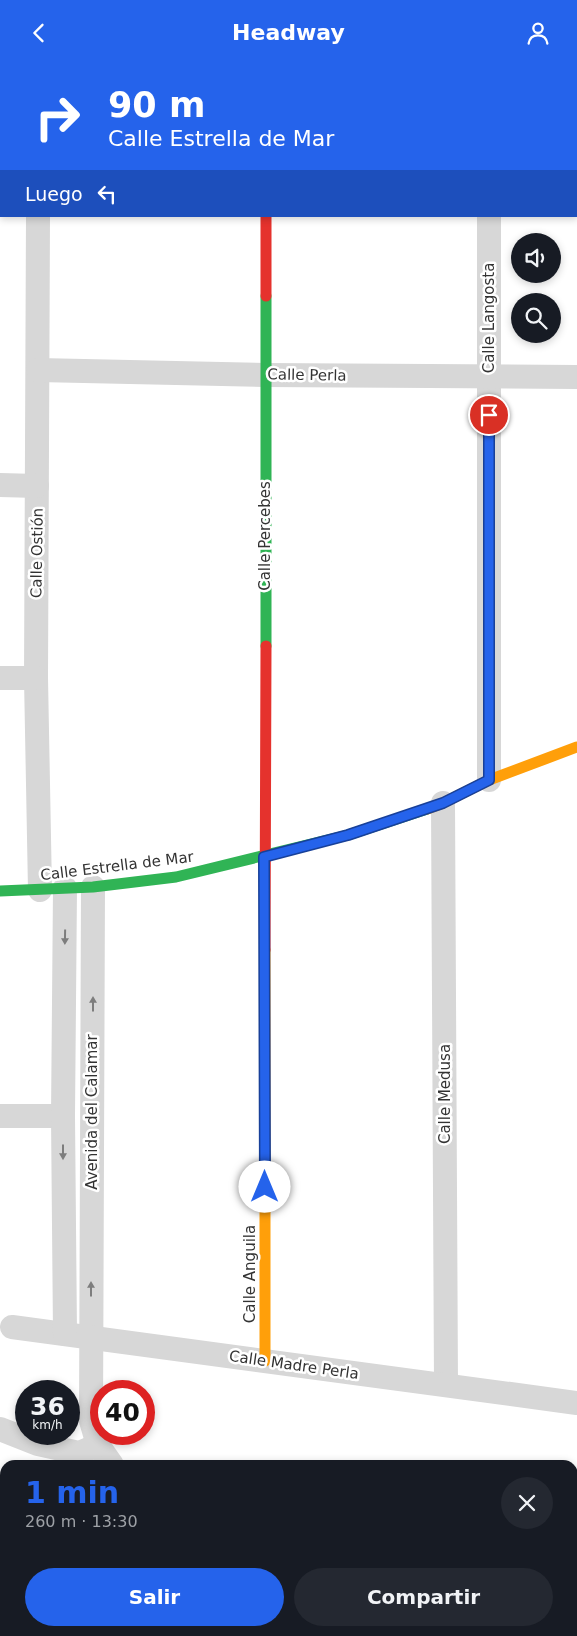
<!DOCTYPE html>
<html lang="es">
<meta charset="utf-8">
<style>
body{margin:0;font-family:"DejaVu Sans",sans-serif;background:#242831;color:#f1f3f6;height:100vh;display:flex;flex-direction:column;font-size:19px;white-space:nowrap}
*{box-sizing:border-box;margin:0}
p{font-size:16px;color:#9ea1a6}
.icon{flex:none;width:28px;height:28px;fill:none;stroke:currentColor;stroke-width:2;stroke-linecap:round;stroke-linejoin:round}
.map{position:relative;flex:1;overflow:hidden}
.sheet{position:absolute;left:0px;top:1395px;width:578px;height:176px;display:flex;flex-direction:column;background:#171b24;border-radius:15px 15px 0 0;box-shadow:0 2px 8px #0003}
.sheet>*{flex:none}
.guide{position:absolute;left:0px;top:0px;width:578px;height:152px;box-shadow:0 2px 8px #0003;background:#2563eb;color:#fff;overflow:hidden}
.buttons{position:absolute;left:511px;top:168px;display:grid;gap:10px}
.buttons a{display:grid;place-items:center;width:50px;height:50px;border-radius:50%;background:#171b24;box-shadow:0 2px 8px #0003;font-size:25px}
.speed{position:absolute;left:15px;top:1315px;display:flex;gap:10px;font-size:25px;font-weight:700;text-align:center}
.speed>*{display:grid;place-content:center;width:65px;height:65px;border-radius:50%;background:#171b24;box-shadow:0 2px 8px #0003;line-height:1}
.speed small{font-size:12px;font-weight:400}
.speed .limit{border:8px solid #d22;background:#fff;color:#111}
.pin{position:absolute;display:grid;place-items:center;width:42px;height:42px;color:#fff;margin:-21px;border:2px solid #fff;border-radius:50%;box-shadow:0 1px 5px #0007}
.me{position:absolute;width:55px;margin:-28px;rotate:0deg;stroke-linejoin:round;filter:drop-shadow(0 0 4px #0008)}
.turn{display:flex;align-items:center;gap:18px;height:105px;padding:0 25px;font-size:22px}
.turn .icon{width:65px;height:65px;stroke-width:2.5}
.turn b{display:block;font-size:35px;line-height:42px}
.then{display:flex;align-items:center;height:48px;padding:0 25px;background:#0003;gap:10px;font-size:19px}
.round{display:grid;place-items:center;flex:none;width:52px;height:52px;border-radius:26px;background:#242831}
.headline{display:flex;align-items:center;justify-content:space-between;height:85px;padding:0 25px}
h1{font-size:30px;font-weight:700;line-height:38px;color:#2563eb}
.cta{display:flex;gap:10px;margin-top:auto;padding:10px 25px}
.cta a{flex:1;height:58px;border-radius:30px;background:#2563eb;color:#fff;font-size:20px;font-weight:700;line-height:58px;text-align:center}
.cta a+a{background:#242831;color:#f1f3f6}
header{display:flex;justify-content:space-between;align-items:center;height:65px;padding:0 25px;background:#2563eb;color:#fff;font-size:22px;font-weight:700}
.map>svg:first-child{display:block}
.green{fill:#f1f5ed}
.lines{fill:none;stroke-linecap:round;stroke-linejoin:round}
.street{stroke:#d7d7d7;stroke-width:24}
.fast{stroke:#30b455;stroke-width:11}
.slow{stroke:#ff9f0a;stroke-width:11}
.jam{stroke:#e5322d;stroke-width:11}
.oneway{fill:#7d7d7d}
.route-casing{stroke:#184099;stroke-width:12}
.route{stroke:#2563eb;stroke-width:9}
.labels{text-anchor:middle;stroke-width:5;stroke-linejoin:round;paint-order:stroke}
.street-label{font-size:15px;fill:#333;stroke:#fff}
</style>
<header><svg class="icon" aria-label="back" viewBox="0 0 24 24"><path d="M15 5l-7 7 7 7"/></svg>Headway<svg class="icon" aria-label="person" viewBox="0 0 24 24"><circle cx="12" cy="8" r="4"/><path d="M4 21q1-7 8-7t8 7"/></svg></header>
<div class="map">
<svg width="577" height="1571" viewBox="0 0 577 1571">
<rect width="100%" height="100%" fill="#fff"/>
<polygon class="green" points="409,1566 533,1566 534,1571 413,1571"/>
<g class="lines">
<g class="street">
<polyline points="39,1 39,0"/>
<polyline points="267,1 267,0"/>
<polyline points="489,1 489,0"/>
<polyline points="38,151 36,613 40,825"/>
<polyline points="489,151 489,715"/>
<polyline points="38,305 265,310 577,312"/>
<polyline points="0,420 37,421"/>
<polyline points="0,613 36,613"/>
<polyline points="443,738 446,1320"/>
<polyline points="93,822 91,1356 98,1380 112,1400"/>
<polyline points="0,1051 63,1051"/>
<polyline points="12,1262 577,1338"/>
<polyline points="65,1269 63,1051 65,823"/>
<polyline points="0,1364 38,1379 79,1388 98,1380"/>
<polyline points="572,1536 577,1536"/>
<polyline points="239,1566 242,1571"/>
<polyline points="399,1566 403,1571"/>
<polyline points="559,1571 560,1566"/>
</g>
<g class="fast">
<polyline points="266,581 266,231"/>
<polyline points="0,826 93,822 176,812 348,770 427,744"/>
</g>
<g class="slow">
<polyline points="427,744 443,738 489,715 577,682"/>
<polyline points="265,1296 265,885"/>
</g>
<g class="jam">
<polyline points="266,231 266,151"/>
<polyline points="265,885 266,581"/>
</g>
</g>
<defs><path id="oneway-solid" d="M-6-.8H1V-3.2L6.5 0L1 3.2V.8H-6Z" transform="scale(1.25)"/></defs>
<g class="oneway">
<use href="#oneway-solid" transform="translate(65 872) rotate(91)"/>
<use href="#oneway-solid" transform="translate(93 939) rotate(-90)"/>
<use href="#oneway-solid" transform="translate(63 1087) rotate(90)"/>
<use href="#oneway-solid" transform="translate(91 1224) rotate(-90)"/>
</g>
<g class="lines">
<g class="route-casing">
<polyline id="route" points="265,1122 264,792 348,770 443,738 489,715 489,350"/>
</g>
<use href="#route" class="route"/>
</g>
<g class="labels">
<g class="street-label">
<text transform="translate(489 253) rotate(-90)" y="5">Calle Langosta</text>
<text transform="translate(307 310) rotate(1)" y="5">Calle Perla</text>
<text transform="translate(265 471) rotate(-90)" y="5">Calle Percebes</text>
<text transform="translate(37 488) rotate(-89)" y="5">Calle Ostión</text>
<text transform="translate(117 801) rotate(-7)" y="5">Calle Estrella de Mar</text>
<text transform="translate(445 1029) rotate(-90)" y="5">Calle Medusa</text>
<text transform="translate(92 1047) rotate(-90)" y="5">Avenida del Calamar</text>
<text transform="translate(250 1209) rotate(-90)" y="5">Calle Anguila</text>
<text transform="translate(294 1300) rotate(8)" y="5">Calle Madre Perla</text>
</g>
</g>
</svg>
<div class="buttons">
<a><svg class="icon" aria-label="sound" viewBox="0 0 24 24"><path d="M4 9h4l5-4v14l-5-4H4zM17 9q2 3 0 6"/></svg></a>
<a><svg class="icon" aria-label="search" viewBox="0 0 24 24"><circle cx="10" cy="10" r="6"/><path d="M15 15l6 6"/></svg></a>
</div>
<div class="speed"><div>36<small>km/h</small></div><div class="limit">40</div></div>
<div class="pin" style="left:489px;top:350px;background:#d93025"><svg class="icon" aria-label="arrive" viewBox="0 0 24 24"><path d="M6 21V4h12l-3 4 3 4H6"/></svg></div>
<svg class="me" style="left:265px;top:1122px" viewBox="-20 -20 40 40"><circle r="19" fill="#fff"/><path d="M0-13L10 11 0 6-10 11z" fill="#2563eb"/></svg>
<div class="guide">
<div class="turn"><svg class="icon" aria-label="right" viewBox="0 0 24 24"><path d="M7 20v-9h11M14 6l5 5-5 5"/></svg><div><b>90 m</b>Calle Estrella de Mar</div></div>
<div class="then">Luego<svg class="icon" aria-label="left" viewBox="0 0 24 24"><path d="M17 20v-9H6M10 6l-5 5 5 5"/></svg></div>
</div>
<section class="sheet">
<div class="headline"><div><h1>1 min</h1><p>260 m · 13:30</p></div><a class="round"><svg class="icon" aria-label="close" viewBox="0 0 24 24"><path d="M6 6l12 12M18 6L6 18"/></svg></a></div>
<div class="cta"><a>Salir</a><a>Compartir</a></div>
</section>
</div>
